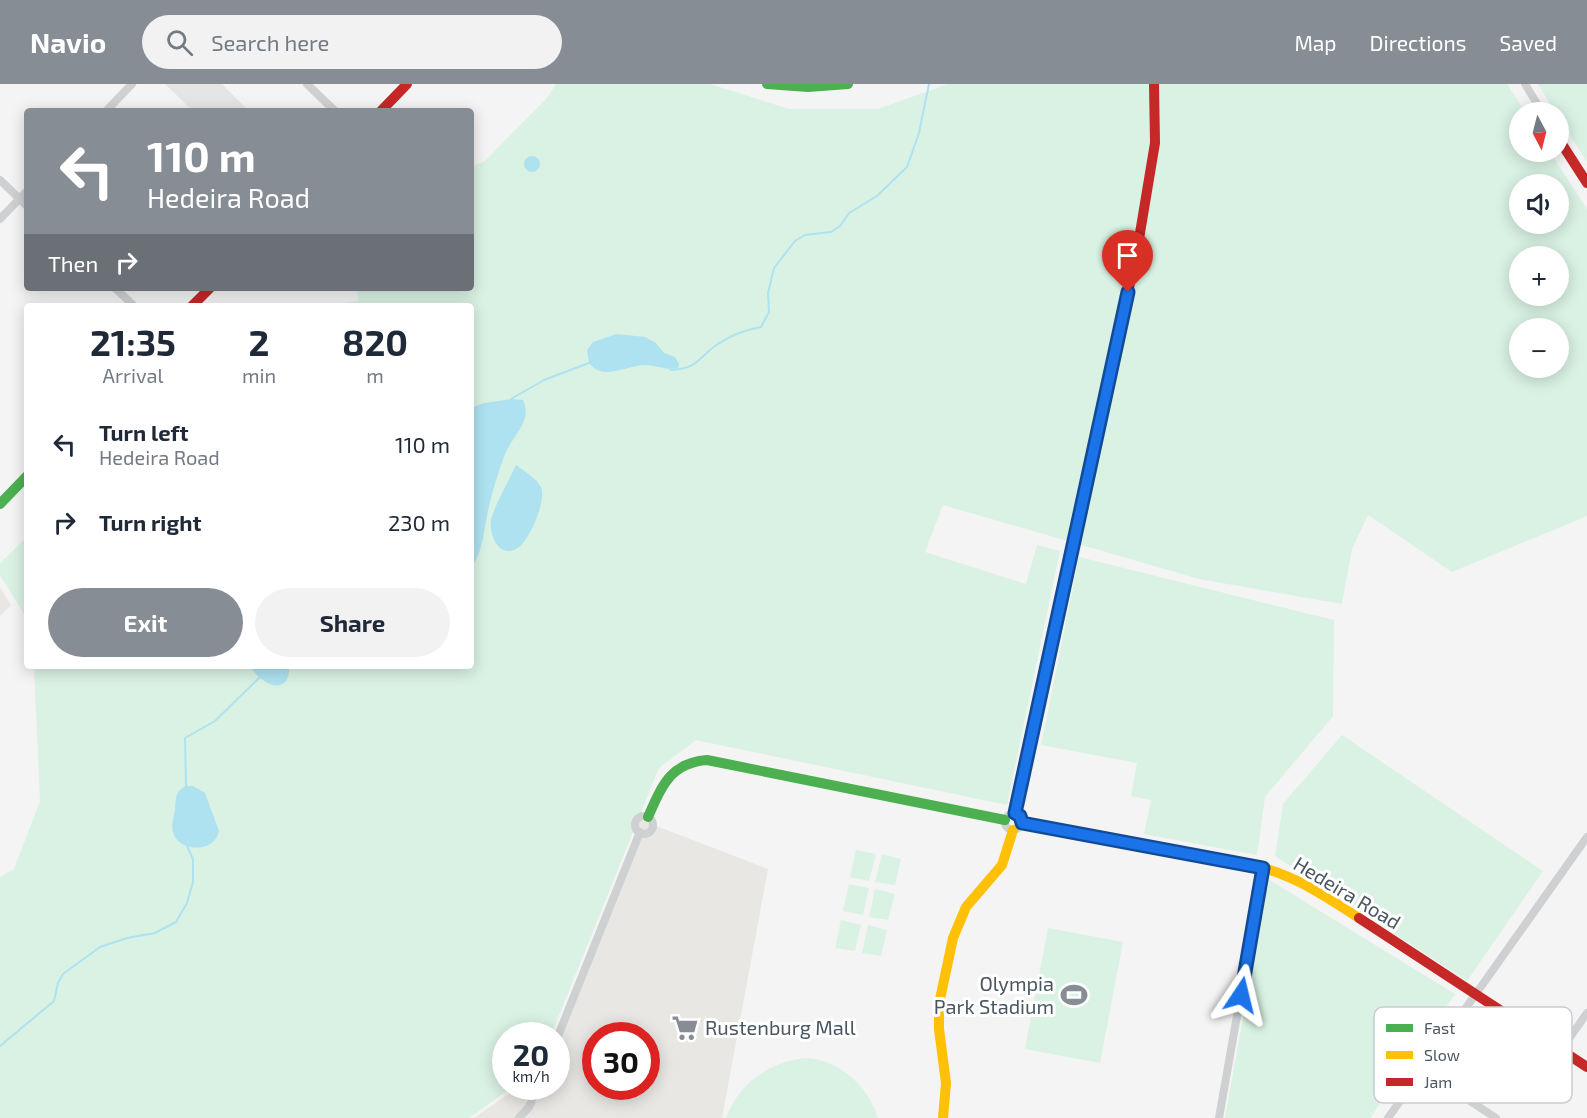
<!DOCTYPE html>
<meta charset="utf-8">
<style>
body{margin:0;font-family:"Exo 2",sans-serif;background:#f2f2f3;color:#1f2937;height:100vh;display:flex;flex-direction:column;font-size:22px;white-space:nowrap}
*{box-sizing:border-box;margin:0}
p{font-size:20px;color:#747a83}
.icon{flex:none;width:33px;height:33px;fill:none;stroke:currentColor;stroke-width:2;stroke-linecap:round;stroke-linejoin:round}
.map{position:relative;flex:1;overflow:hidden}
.details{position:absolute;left:24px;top:219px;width:450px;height:366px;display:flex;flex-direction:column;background:#fff;border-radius:6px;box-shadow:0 3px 15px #0003}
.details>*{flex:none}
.banner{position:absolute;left:24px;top:24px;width:450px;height:183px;border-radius:6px;box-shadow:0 3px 15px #0003;background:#868d94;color:#fff;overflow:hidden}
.needle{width:39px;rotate:173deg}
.controls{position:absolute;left:1509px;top:18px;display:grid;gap:12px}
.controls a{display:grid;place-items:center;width:60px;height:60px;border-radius:50%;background:#fff;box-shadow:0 3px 15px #0003;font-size:30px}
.speed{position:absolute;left:492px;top:938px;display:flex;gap:12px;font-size:30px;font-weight:700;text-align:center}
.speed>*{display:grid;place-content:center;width:78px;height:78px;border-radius:50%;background:#fff;box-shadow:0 3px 15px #0003;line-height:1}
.speed small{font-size:15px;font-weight:400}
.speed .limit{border:9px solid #d22;background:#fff;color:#111}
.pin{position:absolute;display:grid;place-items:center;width:51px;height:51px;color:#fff;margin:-62px -26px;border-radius:50% 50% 50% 0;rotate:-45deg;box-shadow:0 0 6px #0007}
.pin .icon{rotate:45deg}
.me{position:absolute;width:66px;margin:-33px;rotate:10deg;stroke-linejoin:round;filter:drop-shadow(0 0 4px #0008)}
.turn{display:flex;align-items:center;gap:21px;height:126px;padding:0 24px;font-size:27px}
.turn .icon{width:78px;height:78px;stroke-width:2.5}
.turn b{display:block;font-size:42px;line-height:51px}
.then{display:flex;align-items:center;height:57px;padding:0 24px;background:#0003;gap:12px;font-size:22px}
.eta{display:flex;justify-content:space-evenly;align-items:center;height:102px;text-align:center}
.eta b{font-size:36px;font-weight:700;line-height:42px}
.primary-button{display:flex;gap:12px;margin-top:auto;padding:12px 24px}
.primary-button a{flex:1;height:69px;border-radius:36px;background:#868d94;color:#fff;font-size:24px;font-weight:700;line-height:69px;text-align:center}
.primary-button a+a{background:#f2f2f3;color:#1f2937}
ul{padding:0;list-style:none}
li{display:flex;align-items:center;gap:18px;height:78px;padding:0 24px}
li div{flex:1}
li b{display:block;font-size:22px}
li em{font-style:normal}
header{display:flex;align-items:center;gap:36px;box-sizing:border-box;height:84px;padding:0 30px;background:#868d94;color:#fff}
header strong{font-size:28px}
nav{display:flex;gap:33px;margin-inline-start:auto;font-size:21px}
.search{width:420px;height:54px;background:#f2f2f3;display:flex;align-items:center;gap:15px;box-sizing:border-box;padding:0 21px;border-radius:33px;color:#747a83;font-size:22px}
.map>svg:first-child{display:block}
.commercial{fill:#e8e7e3;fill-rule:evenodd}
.education{fill:#e6e5e6}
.green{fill:#d9f2e3;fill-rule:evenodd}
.water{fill:#aee2f0}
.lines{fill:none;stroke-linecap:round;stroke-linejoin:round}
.stream{stroke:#aee2f0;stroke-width:2}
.street{stroke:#ced0d2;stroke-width:8}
.fast{stroke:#4caf50;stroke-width:10}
.slow{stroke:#ffc107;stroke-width:10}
.jam{stroke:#c62828;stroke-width:10}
.route-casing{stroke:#114b97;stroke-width:15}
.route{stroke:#1a73e8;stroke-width:10}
.labels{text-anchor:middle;stroke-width:6;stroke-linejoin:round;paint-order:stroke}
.street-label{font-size:20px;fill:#4a5661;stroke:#fff}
.poi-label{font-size:20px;fill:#4a5661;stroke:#fff;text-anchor:end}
.key{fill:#fff;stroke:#c9ccd0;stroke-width:1.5}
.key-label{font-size:16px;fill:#4a5661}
</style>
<header>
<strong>Navio</strong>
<div class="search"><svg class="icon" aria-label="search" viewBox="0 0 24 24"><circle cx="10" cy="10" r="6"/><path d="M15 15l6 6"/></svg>Search here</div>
<nav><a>Map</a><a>Directions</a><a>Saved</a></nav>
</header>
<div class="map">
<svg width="1587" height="1034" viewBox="0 0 1587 1034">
<rect width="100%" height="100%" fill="#f4f4f4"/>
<g class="commercial">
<polygon points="0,503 11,521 0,532"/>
<path d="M641,736L768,785L722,1034H474L520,1002H556V951H554ZM596,951H646V1002H596Z"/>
</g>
<polygon class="education" points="165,0 222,0 246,24 243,27 193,27"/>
<g class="green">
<path d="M556,0H710L789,25H878L948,0H1507L1525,28H1520V68H1550L1587,125V432L1452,488L1368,431L1352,465L1342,520L1199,495L943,421L925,468L1026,500L1037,461L1060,467L1007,721L696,656L659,684L551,951H506V1002H514L469,1034H0V793L14,785L40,717L34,582H471V222H339V220L358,217L357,204H471V82L484,78L547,14ZM1520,100H1558V140H1520ZM1520,172H1558V212H1520ZM1520,244H1558V284H1520Z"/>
<polygon points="1538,0 1587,0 1587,78 1559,34 1558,28 1555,28"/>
<polygon points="27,453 27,535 0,491 0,479"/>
<polygon points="1079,473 1334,536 1333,632 1265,713 1257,771 1144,750 1151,716 1131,712 1137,679 1041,661"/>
<polygon points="1342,651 1543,787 1467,897 1275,772 1283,720"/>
<polygon points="856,766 876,770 869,797 850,793"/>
<polygon points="882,770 901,775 895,801 875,798"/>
<polygon points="1268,795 1455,910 1370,1034 1225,1034"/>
<polygon points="849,800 869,804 863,831 843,827"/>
<polygon points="875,805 895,810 888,836 869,833"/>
<polygon points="841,836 861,841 855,867 835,864"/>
<polygon points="868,841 887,846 881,872 862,869"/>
<polygon points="1048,844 1123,858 1100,979 1025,965"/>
<path d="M806,974C840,976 868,1002 878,1034H726C739,999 769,978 806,974Z"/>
</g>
<g class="water">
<circle cx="532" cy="80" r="8"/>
<path d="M617,250L645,253L656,259L664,269L675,273L679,280L678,284C667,287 656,281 644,281C631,282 618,288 606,288C599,288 593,284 589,279L587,266L593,258Z"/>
<path d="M511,315L523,316C533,337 513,351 505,370C498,389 491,411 487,432C483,451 483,467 471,484V324L484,319Z"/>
<path d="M516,381C524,387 536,394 541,403C547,416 529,459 516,465C497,475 487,446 492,432C498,415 508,398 516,381Z"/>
<path d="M250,582H289C289,586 289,593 286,597C276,610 255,592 250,582Z"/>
<path d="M186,702H193L205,709L219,747C214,771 177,767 173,748C171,740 174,733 175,725C176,714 175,707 186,702Z"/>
</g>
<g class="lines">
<g class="stream">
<path d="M670,286C699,285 698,273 718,260C731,251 745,246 761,243L769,228L768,209L774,184L795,157L805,151L831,148L840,142L849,129L877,112L907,83L919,49L929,0"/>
<polyline points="511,315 544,296 589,279"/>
<polyline points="186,702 185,654 215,637 261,592"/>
<polyline points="0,962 54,917 58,899 63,890 100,863 127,854 155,849 176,838 187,819 193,798 193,775 187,762"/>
</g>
<g class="street">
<polyline points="307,0 335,27"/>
<polyline points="1525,0 1542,28"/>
<polyline points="106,27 132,0"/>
<polyline points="0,96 27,122"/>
<polyline points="0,135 27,107"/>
<polyline points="115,204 134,222"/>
<circle cx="1013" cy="738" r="8"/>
<circle cx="644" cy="741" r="9"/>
<polyline points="556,957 640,748"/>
<polyline points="1561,966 1587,929"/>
<polyline points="1423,986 1496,1034"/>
<polyline points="519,1034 529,1023 538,1002"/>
<polyline points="1219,1034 1263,784"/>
<polyline points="1388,1034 1587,753"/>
</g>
<g class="fast">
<polyline points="767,0 808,3 848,0"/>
<polyline points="0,420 27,392"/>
<path d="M648,733C662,702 670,679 707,676L1005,736"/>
</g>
<g class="slow">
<polyline points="1015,729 1098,345"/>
<path d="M1022,739L1263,784C1299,794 1328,814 1359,834"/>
<polyline points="943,1034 946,999 939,945 939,920 953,854 966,823 1002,781 1013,746"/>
</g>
<g class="jam">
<polyline points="381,27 407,0"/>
<polyline points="1558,54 1587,99"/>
<polyline points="192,222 210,204"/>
<polyline points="1098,345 1137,167 1155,59 1154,0"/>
<polyline points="1359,834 1587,983"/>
</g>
</g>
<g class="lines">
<g class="route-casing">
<polyline id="route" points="1128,208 1015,729 1020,732 1022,739 1263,784 1241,911"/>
</g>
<use href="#route" class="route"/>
</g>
<defs>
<g id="stadium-bare" transform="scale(2.07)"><path d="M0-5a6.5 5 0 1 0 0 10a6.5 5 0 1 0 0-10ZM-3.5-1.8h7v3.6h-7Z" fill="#868d94" stroke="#fff" stroke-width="2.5" paint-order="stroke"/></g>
<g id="supermarket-bare" transform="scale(2.07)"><path d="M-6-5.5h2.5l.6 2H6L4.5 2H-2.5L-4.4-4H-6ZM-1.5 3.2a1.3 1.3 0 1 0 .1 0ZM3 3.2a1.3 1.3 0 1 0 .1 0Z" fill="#868d94" stroke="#fff" stroke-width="2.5" paint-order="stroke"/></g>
</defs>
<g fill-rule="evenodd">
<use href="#stadium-bare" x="1074" y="911"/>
<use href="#supermarket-bare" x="685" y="944"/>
</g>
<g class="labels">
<g class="street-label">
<text transform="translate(1347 809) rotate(31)" y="7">Hedeira Road</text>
</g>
<g class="poi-label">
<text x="1054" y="907">Olympia<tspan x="1054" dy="23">Park Stadium</tspan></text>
<text x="705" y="951" text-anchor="start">Rustenburg Mall</text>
</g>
</g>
<rect x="1374" y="923" width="198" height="96" rx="9" class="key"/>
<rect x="1386" y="940" width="27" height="8" fill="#4caf50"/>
<rect x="1386" y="967" width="27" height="8" fill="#ffc107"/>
<rect x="1386" y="994" width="27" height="8" fill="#c62828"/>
<g class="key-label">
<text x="1424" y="950">Fast</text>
<text x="1424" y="977">Slow</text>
<text x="1424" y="1004">Jam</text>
</g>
</svg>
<div class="controls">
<a><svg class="needle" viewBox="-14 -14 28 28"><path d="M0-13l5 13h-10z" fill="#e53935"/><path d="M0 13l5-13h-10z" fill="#747a83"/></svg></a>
<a><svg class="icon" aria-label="sound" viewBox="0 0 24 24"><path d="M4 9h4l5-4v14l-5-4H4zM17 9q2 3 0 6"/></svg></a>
<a>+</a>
<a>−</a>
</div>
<div class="speed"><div>20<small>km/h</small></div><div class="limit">30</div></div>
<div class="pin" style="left:1128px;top:208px;background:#d93025"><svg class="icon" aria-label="arrive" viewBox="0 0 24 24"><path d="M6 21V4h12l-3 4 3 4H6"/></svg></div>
<svg class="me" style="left:1241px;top:911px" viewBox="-20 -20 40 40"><path d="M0-17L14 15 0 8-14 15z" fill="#1a73e8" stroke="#fff" stroke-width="4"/></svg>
<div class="banner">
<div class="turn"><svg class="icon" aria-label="left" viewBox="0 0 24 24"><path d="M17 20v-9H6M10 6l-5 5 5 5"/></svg><div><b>110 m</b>Hedeira Road</div></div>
<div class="then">Then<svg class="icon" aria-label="right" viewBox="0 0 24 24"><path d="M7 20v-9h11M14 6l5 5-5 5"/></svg></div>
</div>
<section class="details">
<div class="eta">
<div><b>21:35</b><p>Arrival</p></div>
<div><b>2</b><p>min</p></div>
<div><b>820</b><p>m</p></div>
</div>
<ul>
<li><svg class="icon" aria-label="left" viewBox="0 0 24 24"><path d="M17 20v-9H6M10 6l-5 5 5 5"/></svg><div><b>Turn left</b><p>Hedeira Road</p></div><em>110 m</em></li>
<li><svg class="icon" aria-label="right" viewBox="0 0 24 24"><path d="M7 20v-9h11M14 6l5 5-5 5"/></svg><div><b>Turn right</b></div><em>230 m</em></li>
</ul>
<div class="primary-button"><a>Exit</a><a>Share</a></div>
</section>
</div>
